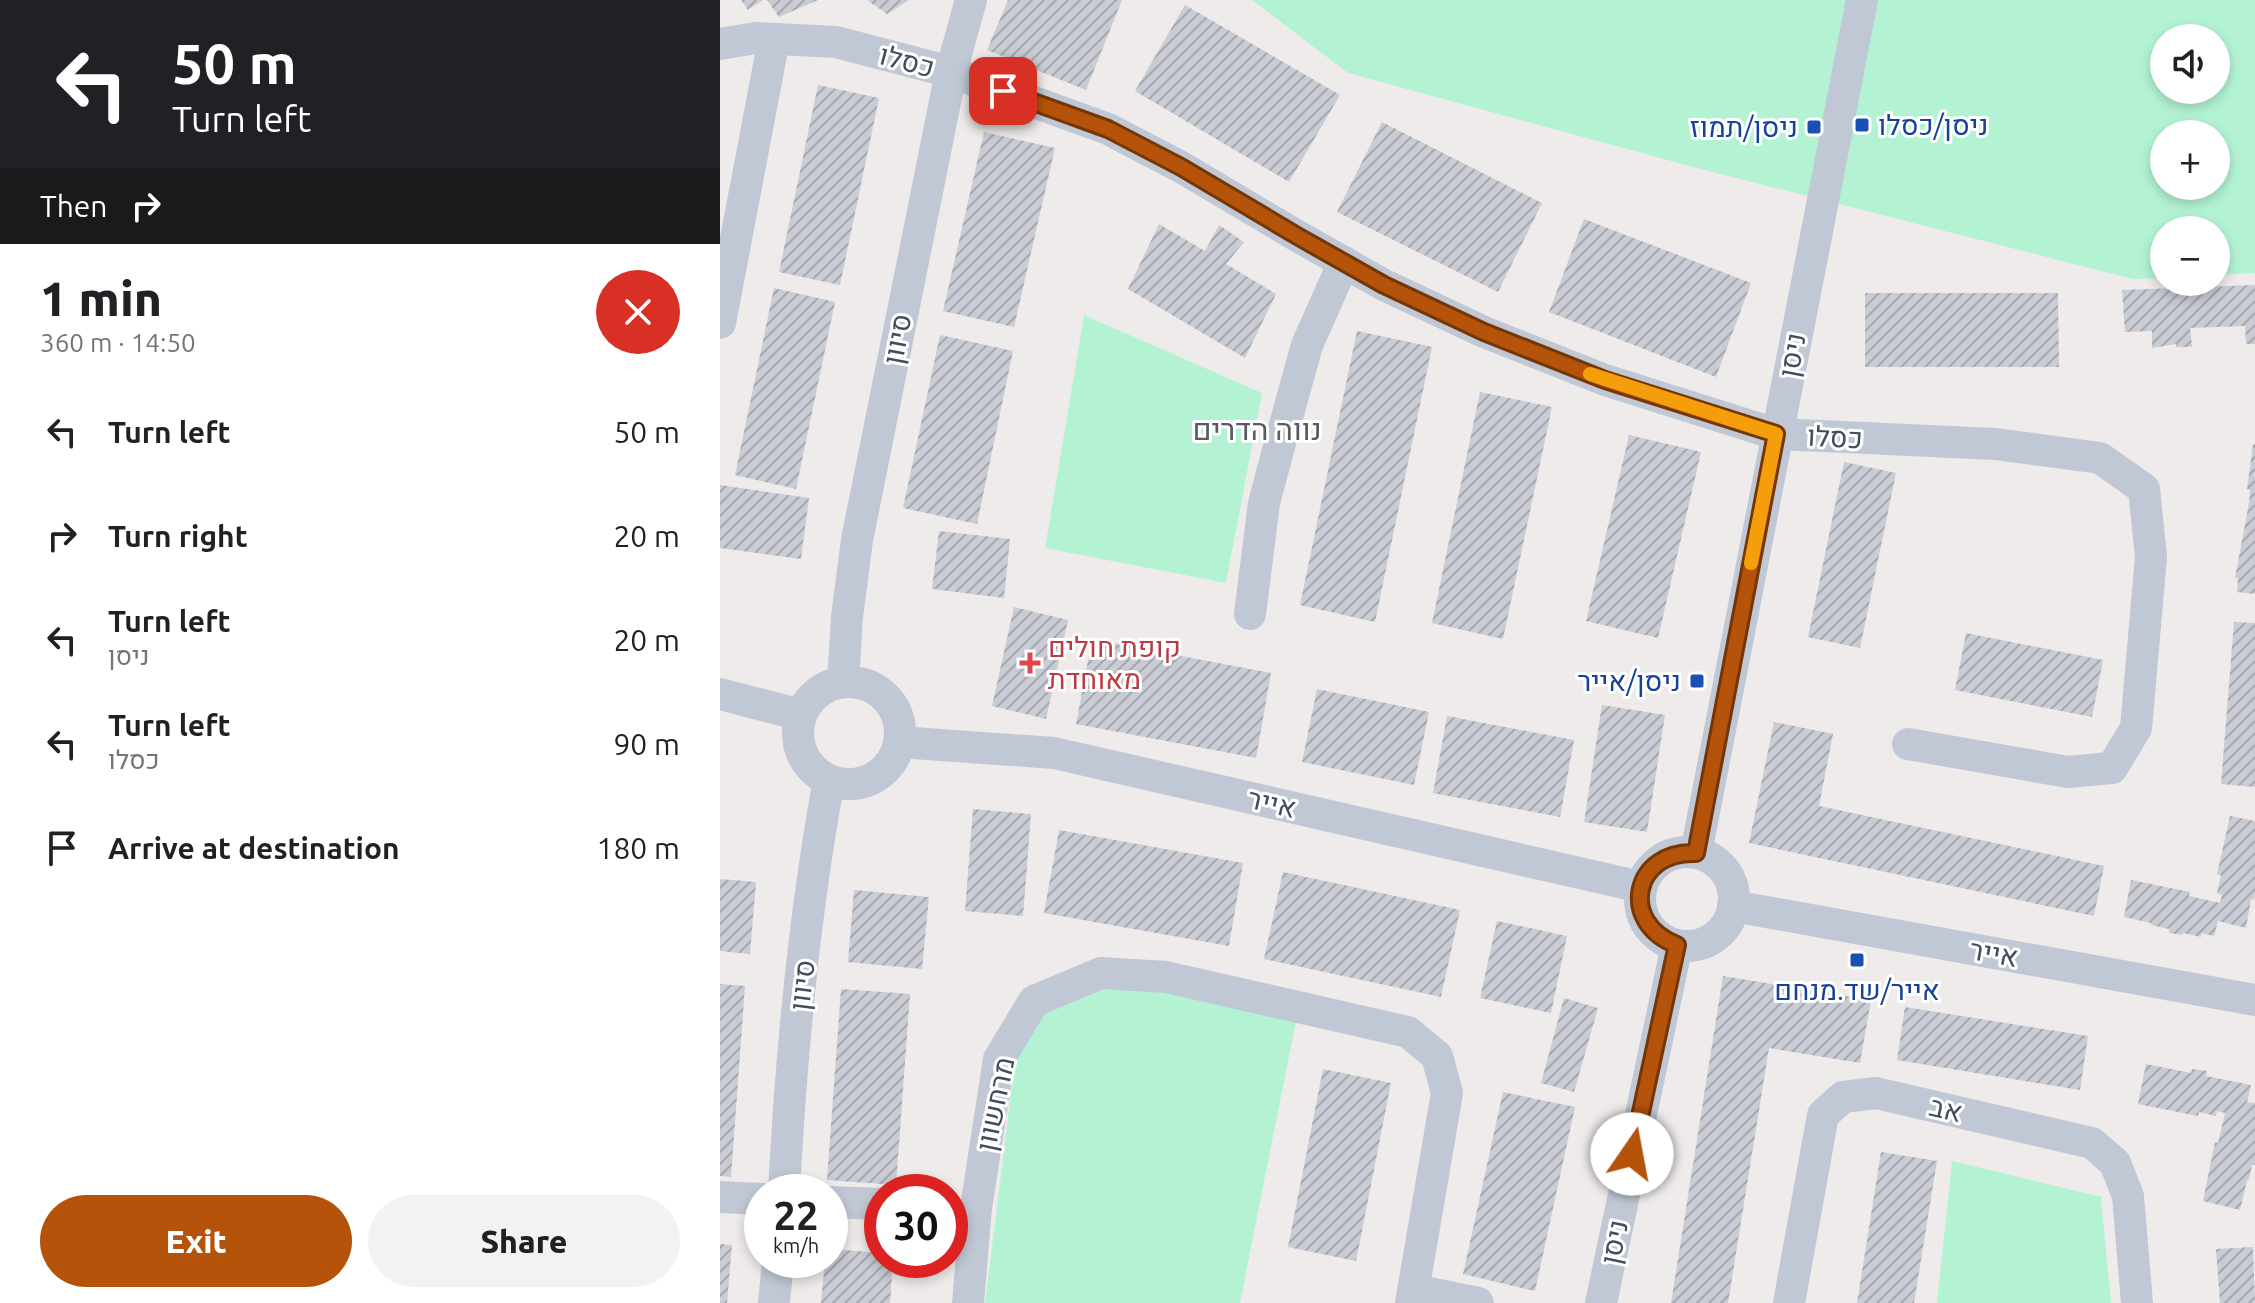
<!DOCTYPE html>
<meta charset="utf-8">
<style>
body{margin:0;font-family:Ubuntu,Heebo,sans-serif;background:#f2f2f2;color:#202124;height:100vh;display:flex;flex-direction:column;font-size:30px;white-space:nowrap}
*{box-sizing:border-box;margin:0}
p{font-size:26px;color:#757577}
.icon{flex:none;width:44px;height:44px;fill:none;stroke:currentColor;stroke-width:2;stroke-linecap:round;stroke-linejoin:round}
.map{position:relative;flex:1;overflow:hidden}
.sheet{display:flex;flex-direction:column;background:#fff;width:720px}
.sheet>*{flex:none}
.hud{background:#202124;color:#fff;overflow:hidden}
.tools{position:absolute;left:1430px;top:24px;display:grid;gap:16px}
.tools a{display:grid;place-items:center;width:80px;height:80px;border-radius:50%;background:#fff;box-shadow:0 4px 12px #0003;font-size:40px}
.speed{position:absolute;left:24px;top:1174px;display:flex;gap:16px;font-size:40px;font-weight:700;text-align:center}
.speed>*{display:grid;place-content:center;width:104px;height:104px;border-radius:50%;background:#fff;box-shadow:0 4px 12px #0003;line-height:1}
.speed small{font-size:20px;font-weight:400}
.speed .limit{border:12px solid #d22;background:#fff;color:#111}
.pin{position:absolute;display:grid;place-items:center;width:68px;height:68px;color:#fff;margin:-34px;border-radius:16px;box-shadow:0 4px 12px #0006}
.me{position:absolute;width:88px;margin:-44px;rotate:12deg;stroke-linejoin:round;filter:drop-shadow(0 0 6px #0008)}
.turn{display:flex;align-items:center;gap:28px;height:168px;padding:0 40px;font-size:36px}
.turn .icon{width:104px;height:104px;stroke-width:2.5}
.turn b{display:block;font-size:56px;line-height:68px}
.then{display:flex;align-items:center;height:76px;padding:0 40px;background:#0003;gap:16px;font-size:30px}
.round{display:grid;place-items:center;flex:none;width:84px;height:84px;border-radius:42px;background:#f2f2f2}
.head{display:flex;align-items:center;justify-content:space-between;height:136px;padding:0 40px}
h1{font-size:48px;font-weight:800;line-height:60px}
.cta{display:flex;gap:16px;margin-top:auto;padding:16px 40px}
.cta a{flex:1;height:92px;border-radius:48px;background:#b45309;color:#fff;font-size:32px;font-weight:800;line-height:92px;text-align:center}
.cta a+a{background:#f2f2f2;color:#202124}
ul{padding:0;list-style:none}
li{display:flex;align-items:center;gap:24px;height:104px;padding:0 40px}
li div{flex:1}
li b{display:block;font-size:30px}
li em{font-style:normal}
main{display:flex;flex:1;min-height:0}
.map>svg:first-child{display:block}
.green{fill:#b3f3d4;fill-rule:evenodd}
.building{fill:url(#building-hatch)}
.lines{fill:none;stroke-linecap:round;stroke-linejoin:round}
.minor{stroke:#c0c8d5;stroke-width:32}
.route-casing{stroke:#753606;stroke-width:20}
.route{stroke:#b45309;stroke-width:14}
.slow{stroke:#f59e0b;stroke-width:14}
.transit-dot{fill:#1a4fb4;stroke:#fff;stroke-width:3}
.health-dot{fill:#e0444e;stroke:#fff;stroke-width:3}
.labels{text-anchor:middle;stroke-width:6;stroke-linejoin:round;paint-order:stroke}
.street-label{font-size:28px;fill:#424c5b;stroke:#fff}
.transit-label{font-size:28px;fill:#164399;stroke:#fff;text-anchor:end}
.health-label{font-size:28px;fill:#be3a42;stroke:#fff;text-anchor:start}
.neighbourhood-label{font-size:30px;fill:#585b61;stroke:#fff}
</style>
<main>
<section class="sheet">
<div class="hud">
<div class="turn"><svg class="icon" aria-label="left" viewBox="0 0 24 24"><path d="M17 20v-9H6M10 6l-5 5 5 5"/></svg><div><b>50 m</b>Turn left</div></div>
<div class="then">Then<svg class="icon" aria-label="right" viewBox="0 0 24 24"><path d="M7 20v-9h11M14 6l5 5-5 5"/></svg></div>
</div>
<div class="head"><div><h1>1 min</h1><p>360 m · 14:50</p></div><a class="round" style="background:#d93025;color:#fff"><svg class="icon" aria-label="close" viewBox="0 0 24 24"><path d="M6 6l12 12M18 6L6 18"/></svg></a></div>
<ul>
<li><svg class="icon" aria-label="left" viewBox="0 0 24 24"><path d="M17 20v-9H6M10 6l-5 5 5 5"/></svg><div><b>Turn left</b></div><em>50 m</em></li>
<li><svg class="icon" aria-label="right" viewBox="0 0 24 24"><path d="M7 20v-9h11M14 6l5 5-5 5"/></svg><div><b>Turn right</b></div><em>20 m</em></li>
<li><svg class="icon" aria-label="left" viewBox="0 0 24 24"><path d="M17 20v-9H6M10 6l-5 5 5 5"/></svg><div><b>Turn left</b><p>ניסן</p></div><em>20 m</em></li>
<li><svg class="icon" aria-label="left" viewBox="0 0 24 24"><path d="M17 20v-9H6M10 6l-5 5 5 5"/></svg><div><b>Turn left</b><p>כסלו</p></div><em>90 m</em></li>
<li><svg class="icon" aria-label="arrive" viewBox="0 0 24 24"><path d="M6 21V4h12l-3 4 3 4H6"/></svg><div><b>Arrive at destination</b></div><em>180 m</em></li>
</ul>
<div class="cta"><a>Exit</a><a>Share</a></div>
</section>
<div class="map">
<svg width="1535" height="1303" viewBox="0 0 1535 1303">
<defs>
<pattern id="building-hatch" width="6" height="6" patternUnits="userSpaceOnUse" patternTransform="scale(2)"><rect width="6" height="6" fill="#c9ccd4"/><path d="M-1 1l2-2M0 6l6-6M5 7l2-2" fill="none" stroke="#a5a8af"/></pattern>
</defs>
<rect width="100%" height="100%" fill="#efebeb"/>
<g class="green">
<path d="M532,0H1535V273L1496,275V230H1444V278L1413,279L977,168L628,73ZM1444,38H1496V90H1444ZM1444,134H1496V186H1444Z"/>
<polygon points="364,315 542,393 506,583 325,548"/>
<polygon points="398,973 579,1006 520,1303 265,1303 294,1069 305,1030 341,996"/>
<polygon points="1232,1161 1381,1197 1391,1303 1217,1303"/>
</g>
<g class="building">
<polygon points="21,0 43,0 28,10"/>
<polygon points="47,0 98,0 59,17"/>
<polygon points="147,0 189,0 167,14"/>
<polygon points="288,0 402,0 366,90 267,50"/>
<polygon points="465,5 620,95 569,182 415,91"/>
<polygon points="98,85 159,98 120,285 59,272"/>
<polygon points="662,122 822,203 778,292 617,212"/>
<polygon points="264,132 335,148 294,327 223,311"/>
<polygon points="864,219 1031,283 996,377 829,312"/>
<polygon points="439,224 485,251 499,225 524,242 506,264 556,294 525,358 408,289"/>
<polygon points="1535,285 1535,344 1526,344 1525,326 1470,328 1472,347 1456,347 1456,344 1432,348 1432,331 1405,332 1402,290"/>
<polygon points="54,288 115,302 76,489 15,475"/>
<polygon points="1145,293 1338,293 1339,367 1145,367"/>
<polygon points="637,331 712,347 655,622 580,605"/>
<polygon points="220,335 293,351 257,524 183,508"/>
<polygon points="760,392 832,407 783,639 712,623"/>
<polygon points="909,435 981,452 938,638 866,621"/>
<polygon points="1533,444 1535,444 1535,594 1517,592 1518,578 1515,578 1529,503 1530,490 1527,489"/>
<polygon points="1124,462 1176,473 1140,648 1088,637"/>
<polygon points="0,485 89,498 81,559 0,548"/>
<polygon points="219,531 290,539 284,598 212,589"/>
<polygon points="294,607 348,620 326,719 272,706"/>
<polygon points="1514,622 1535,623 1535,787 1501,784"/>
<polygon points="1246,633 1383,660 1372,717 1235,690"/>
<polygon points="372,639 551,673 536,758 356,724"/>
<polygon points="597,689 709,712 694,785 582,762"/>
<polygon points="882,705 945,715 927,832 864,822"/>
<polygon points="727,716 854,740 840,817 713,793"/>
<polygon points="1054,722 1113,734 1099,806 1384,866 1374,916 1029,843"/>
<polygon points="253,809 311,814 303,916 245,911"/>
<polygon points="1510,816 1535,821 1535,893 1534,900 1531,899 1526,928 1498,921 1494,936 1481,933 1481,937 1463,933 1462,935 1449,933 1449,929 1431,925 1431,923 1404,917 1411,880 1470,892 1469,896 1500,903 1502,895 1497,893 1501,875 1497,874"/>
<polygon points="339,830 523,863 509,946 324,913"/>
<polygon points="563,872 740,910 721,997 544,959"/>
<polygon points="0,879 36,882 30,954 0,951"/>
<polygon points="134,890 209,897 202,969 128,962"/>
<polygon points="777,921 847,936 831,1013 760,998"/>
<polygon points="1003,976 1151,1000 1140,1063 1049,1048 1008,1303 951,1303"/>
<polygon points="0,984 25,986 11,1177 0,1176"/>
<polygon points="121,989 190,994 176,1185 107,1180"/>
<polygon points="844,998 878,1008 854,1092 821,1083"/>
<polygon points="1185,1007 1368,1036 1360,1090 1177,1060"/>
<polygon points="1426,1064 1471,1073 1472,1069 1487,1071 1486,1076 1531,1085 1527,1102 1535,1103 1535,1165 1532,1165 1529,1180 1527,1180 1520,1210 1483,1201 1495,1142 1498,1143 1505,1113 1497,1111 1496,1116 1479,1112 1478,1116 1418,1104"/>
<polygon points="603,1069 671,1083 636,1261 568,1247"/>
<polygon points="783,1092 855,1107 815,1291 743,1274"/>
<polygon points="1161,1152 1217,1161 1194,1303 1137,1303"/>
<polygon points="0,1244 12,1245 7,1303 0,1303"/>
<polygon points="1533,1247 1535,1303 1500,1303 1496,1249"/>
<polygon points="110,1249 162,1253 162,1260 173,1260 170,1303 101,1303 105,1260 110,1260"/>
</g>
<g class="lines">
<g class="minor">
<polyline points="0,44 36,38 116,42 231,72 388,129 461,167 579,237 664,285 764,332 885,380 1056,434 1275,444 1380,458 1424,489 1431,557 1416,728 1392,768 1348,772 1188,744"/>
<polyline points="0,323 54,39"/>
<polyline points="530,614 544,503 560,443 587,345 624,262"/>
<polyline points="123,682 127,617 137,540 231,72 251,0"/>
<circle cx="129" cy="733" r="51"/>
<polyline points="0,694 81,715"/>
<polyline points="179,742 334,753 921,887"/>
<circle cx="967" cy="899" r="47"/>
<polyline points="976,853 1142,0"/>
<polyline points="1013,906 1535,1000"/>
<path d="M64,1192C71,1055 84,915 109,780"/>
<polyline points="0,1197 42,1199"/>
<polyline points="110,1202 162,1204"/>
<polyline points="694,1290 758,1303"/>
<polyline points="54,1303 58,1260"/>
<polyline points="248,1303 256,1208 279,1059 314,1001 381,973 446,977 688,1032 717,1056 727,1093 691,1303"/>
<polyline points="881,1303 957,945"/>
<polyline points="1069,1303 1103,1115 1123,1097 1156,1093 1372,1143 1395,1163 1408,1196 1417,1303"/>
</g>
</g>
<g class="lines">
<g class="route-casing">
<path id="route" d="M283,91L388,129L461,167L579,237L664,285L764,332L885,380L1056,434L976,853C913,850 898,923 957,945L912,1154"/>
</g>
<use href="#route" class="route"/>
<polyline class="slow" points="870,374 1056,434 1031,563"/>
</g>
<g class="transit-dot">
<rect x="1134" y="117" width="16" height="16" rx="4"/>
<rect x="1086" y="119" width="16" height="16" rx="4"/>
<rect x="969" y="673" width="16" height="16" rx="4"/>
<rect x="1129" y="952" width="16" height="16" rx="4"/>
</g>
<path class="health-dot" d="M306 651h8v8h8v8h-8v8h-8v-8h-8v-8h8z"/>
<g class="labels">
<g class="street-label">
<text transform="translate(187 61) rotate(15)" y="10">כסלו</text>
<text transform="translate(177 339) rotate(-79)" y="10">סיוון</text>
<text transform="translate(1072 355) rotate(-79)" y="10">ניסן</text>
<text transform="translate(1115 437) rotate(3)" y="10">כסלו</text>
<text transform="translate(552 803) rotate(13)" y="10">אייר</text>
<text transform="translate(1274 953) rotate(10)" y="10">אייר</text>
<text transform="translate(82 985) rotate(-83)" y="10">סיוון</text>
<text transform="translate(275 1104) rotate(-78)" y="10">מרחשוון</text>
<text transform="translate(1226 1109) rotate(13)" y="10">אב</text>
<text transform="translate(894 1242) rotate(-78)" y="10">ניסן</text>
</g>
<g class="transit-label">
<text x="1158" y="135" text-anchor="start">ניסן/כסלו</text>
<text x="1078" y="137">ניסן/תמוז</text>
<text x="961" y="691">ניסן/אייר</text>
<text x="1137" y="1000" text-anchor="middle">אייר/שד.מנחם</text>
</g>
<g class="health-label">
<text x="328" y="657">קופת חולים<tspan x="328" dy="32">מאוחדת</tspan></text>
</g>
<g class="neighbourhood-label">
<text x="537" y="440">נווה הדרים</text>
</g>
</g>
</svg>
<div class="tools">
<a><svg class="icon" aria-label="sound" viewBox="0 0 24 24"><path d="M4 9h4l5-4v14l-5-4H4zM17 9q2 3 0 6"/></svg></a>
<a>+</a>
<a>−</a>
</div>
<div class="speed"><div>22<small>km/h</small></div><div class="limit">30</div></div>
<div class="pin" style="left:283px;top:91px;background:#d93025"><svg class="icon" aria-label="arrive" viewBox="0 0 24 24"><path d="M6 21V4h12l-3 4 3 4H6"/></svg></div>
<svg class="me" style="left:912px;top:1154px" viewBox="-20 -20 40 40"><circle r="19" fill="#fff"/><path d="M0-13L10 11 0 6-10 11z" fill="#b45309"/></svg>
</div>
</main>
